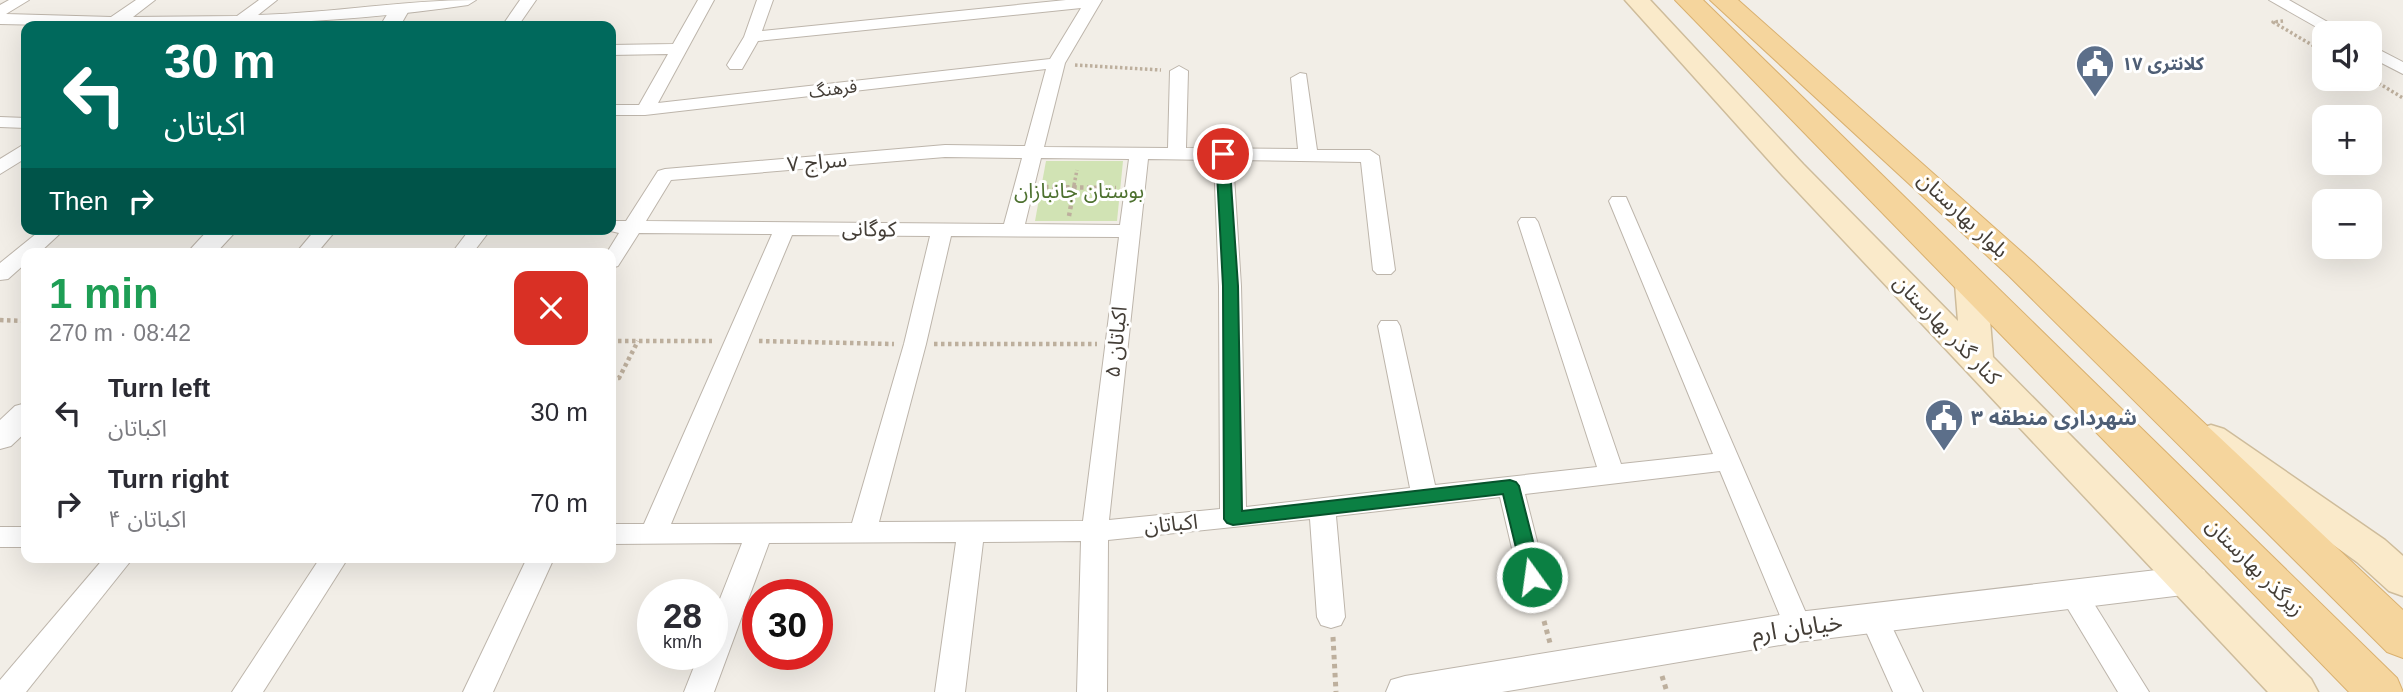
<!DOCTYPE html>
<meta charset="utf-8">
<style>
body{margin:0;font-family:Arial,"Noto Sans Arabic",sans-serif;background:#f7f7f7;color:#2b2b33;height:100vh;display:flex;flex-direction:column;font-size:26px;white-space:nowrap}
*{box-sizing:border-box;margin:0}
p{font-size:23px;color:#7c7c81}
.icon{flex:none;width:38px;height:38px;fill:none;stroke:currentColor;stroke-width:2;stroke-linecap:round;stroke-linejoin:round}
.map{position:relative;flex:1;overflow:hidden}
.panel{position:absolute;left:21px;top:248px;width:595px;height:315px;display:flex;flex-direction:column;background:#fff;border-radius:14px;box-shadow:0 7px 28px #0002}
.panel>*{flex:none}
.hud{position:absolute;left:21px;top:21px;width:595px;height:214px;border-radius:14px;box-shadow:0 7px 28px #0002;background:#00695c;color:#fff;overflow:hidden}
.controls{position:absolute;left:2312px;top:21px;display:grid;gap:14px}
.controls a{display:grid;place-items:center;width:70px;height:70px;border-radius:14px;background:#fff;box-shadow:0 7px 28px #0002;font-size:35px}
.speed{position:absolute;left:637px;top:579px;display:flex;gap:14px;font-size:35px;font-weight:700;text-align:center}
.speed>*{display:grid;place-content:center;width:91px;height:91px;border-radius:50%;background:#fff;box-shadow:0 7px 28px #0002;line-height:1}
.speed small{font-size:18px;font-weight:400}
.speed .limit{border:10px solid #d22;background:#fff;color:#111}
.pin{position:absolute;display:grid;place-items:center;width:60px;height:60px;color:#fff;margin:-30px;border:4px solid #fff;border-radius:50%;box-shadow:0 2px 7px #0007}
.me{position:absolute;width:77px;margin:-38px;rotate:346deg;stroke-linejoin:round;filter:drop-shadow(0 0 5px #0008)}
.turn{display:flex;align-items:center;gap:24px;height:147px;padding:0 28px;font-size:32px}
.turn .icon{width:91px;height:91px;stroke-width:2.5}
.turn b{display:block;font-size:49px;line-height:60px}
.then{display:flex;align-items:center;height:66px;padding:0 28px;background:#0003;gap:14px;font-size:26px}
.round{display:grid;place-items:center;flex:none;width:74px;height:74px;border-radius:14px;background:#f7f7f7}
.headline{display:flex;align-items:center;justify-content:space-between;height:119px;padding:0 28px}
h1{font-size:42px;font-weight:800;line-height:52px;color:#1e9e55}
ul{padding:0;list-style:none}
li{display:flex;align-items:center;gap:21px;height:91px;padding:0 28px}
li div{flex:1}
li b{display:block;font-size:26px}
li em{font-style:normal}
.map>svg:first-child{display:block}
.green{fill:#d1e3b4}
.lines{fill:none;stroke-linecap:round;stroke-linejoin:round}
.minor-casing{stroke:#bdb5ab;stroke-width:2}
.tertiary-casing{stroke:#bdb5ab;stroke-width:2}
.secondary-casing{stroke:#cebc9b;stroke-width:3}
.primary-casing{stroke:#d9b06f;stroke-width:2}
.path-far2{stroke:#bdaf9d;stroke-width:3.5;stroke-dasharray:2.5 2.5;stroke-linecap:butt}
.path-far1{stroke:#bdaf9d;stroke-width:4.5;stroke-dasharray:3.5 3.5;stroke-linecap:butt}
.path{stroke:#bdaf9d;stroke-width:5;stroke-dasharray:4.5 4.5;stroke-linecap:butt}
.minor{fill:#fff;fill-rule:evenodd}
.tertiary{fill:#fff;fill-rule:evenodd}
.secondary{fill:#faeaca;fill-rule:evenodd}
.primary{fill:#f5d59d;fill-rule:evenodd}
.route{fill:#0b8043;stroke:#07532c;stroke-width:2}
.labels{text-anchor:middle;stroke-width:6;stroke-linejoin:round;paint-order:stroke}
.far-service-label{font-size:18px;font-weight:bold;fill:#4e5e75;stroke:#fff;text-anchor:start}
.far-street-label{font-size:18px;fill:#443e37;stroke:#fff}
.street-label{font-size:21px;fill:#443e37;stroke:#fff}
.park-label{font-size:21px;fill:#4d712f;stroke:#fff}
.service-label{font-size:21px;font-weight:bold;fill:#4e5e75;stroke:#fff;text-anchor:start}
.near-street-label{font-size:24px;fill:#443e37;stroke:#fff}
</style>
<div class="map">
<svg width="2403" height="692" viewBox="0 0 2403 692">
<rect width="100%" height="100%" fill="#f2eee7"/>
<polygon class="green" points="1046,161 1123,161 1117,221 1035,221"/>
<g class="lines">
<g class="minor-casing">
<g id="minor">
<path d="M9,0H29L6,14L111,17L136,0H155L133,17L237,16L259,0H277L258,15C331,13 403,0 476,0L468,5C312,28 157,28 0,24V5Z"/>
<polygon points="520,0 536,0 518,26 502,26"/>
<path d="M698,0H714L658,103L1050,59L1081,8L758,41L742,69H730L727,65L744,37L757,0H773L762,31L1066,0H1102L1065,63L1044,147L1168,148L1170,71L1179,66L1188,71L1186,148L1298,149L1291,78L1300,73L1306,74L1317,150H1370L1379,156L1395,270L1391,274H1377L1373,270L1361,162L1233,160L1241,286L1246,507L1410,488L1378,326L1381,321H1397L1400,326L1435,485L1597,467L1518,222L1521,218H1535L1538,222L1621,464L1713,454L1609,201L1612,197H1626L1812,627L1808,635L1798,638L1788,635L1720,471L1525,494L1552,600L1548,608L1538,611L1528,608L1524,600L1500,497L1336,516L1345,617L1341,625L1331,628L1321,625L1317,617L1310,519L1108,540L1107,692H1077L1081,541L983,542L965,692H935L956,542L769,543L714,692H684L699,654H712V619L742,543L611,544V524H644L772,234L639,233L618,266L611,268V254H606L619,233L602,229H611V221H626L658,171L665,169L945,145L1025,146L1046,69L645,115H611V105H639L668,54L611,55V45L673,44ZM945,157L1022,158L1004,224L646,221L671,180ZM1041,158L1129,159L1120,225L1025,224ZM1148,159L1214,160L1219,286L1220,509L1109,520ZM792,235L930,236L904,344L852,523L671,524ZM951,236L1119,237L1083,521L879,522L926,344Z"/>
<polygon points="2269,0 2289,0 2347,33 2327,33"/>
<polygon points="2370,45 2403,62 2403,74 2370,57"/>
<polygon points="0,117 26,118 26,128 0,127"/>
<polygon points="26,143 26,158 0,174 0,159"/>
<polygon points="42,229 65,229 38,254 26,254 26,263 8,279 0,280 0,263"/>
<polygon points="316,229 337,229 316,254 295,254"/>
<polygon points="470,229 491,229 472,254 451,254"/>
<rect x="0" y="527" width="26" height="20"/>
<polygon points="104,558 133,558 26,692 0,692 0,680"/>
<polygon points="320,558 348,558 263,692 232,692"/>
<polygon points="527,558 554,558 493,692 463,692"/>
<polygon points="2073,583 2083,586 2149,692 2118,692 2059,594 2063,586"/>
<polygon points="1874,607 1884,610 1923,692 1893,692 1860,618 1864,610"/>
</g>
</g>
<g class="tertiary-casing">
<g id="tertiary">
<polygon points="398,6 405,8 408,12 400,26 380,26 391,8"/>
<polygon points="209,229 238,229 215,254 186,254"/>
<polygon points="26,403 26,432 11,446 0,449 0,420 15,406"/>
<polygon points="2191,566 2204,570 2209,580 2204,590 2191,594 1798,642 1502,692 1386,692 1391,680 1405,676 1798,612"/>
</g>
</g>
<g class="secondary-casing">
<g id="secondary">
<polygon points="1625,0 1650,0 1803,164 1958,321 1955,284 1960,277 1971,274 1982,277 1987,284 1993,357 2311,679 2318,692 2268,692 1783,176"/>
<polygon points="2211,425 2224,429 2385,540 2403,556 2403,596 2389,591 2357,562 2198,447 2193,438 2198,429"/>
</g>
</g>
<g class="primary-casing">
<g id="primary">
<polygon points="1675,0 1703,0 2397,678 2403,692 2349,692"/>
<polygon points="1710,0 1738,0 2033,262 2403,610 2403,658 2387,652 2009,276"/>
</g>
</g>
<g class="path-far2">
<polyline points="2283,21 2273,22 2324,52"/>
<polyline points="1075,65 1161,70"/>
<polyline points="2370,78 2403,98"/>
<polyline points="1074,185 1077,170"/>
</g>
<g class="path-far1">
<polyline points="1045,187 1116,188"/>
<polyline points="1069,216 1075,183"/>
<polyline points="0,320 26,321"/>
<polyline points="611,341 712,341"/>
<polyline points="759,341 894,344"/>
<polyline points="934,344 1097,344"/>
<polyline points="611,378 619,378 638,341"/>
</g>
<g class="path">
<polyline points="1544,621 1550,643"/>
<polyline points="1333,637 1336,692"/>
<polyline points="1662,676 1667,692"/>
</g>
<use href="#minor" class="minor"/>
<use href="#tertiary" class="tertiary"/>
<use href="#secondary" class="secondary"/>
<use href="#primary" class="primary"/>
</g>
<polygon class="route" points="1223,150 1229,154 1238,286 1242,511 1510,480 1516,482 1519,486 1542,577 1539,583 1532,585 1526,583 1523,577 1503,494 1233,525 1227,523 1224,519 1223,286 1216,154"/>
<defs>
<g id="civic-pin" transform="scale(2.0125)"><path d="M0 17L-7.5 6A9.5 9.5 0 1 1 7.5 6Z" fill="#5c6f8a" stroke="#fff"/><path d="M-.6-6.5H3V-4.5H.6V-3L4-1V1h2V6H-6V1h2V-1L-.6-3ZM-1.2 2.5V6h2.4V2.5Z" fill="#fff"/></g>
</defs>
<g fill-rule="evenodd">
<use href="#civic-pin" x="2095" y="64"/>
<use href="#civic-pin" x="1944" y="418"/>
</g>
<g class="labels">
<g class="far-service-label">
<text x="2122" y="70">کلانتری ۱۷</text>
</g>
<g class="far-street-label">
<text transform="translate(833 89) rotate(-7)" y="6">فرهنگ</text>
</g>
<g class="street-label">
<text transform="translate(817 162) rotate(-5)" y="7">سراج ۷</text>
<text transform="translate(1963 215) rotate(43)" y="7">بلوار بهارستان</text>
<text transform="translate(869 229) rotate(1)" y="7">کوگانی</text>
<text transform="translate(1947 330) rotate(46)" y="7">کنار گذر بهارستان</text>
<text transform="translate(1116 342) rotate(-84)" y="7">اکباتان ۵</text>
<text transform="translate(1171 524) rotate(-5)" y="7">اکباتان</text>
<text transform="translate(2255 567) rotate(45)" y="7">زیرگذر بهارستان</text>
</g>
<g class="park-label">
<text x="1079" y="198">بوستان جانبازان</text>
</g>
<g class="service-label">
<text x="1971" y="425">شهرداری منطقه ۳</text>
</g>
<g class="near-street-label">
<text transform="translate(1797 628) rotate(-8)" y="8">خیابان ارم</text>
</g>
</g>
</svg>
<div class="controls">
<a><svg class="icon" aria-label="sound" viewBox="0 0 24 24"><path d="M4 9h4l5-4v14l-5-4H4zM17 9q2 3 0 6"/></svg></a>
<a>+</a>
<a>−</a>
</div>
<div class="speed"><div>28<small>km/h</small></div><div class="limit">30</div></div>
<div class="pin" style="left:1223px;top:154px;background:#d93025"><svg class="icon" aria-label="arrive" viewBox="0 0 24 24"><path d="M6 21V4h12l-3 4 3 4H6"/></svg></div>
<svg class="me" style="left:1532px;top:577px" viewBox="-20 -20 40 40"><circle r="17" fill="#0b8043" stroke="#fff" stroke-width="3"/><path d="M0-11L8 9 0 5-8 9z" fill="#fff"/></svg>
<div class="hud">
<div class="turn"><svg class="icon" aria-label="left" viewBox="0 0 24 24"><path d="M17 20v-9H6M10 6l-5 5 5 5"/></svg><div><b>30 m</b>اکباتان</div></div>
<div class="then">Then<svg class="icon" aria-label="right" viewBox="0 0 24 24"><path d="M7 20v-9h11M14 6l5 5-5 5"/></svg></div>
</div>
<section class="panel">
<div class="headline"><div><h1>1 min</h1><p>270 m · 08:42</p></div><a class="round" style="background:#d93025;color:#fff"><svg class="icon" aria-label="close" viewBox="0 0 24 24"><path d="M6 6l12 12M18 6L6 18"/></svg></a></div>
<ul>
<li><svg class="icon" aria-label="left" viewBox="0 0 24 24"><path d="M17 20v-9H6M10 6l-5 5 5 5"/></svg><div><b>Turn left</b><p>اکباتان</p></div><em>30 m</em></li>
<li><svg class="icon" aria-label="right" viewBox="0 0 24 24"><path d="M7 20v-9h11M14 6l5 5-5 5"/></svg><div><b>Turn right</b><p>اکباتان ۴</p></div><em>70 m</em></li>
</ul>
</section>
</div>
